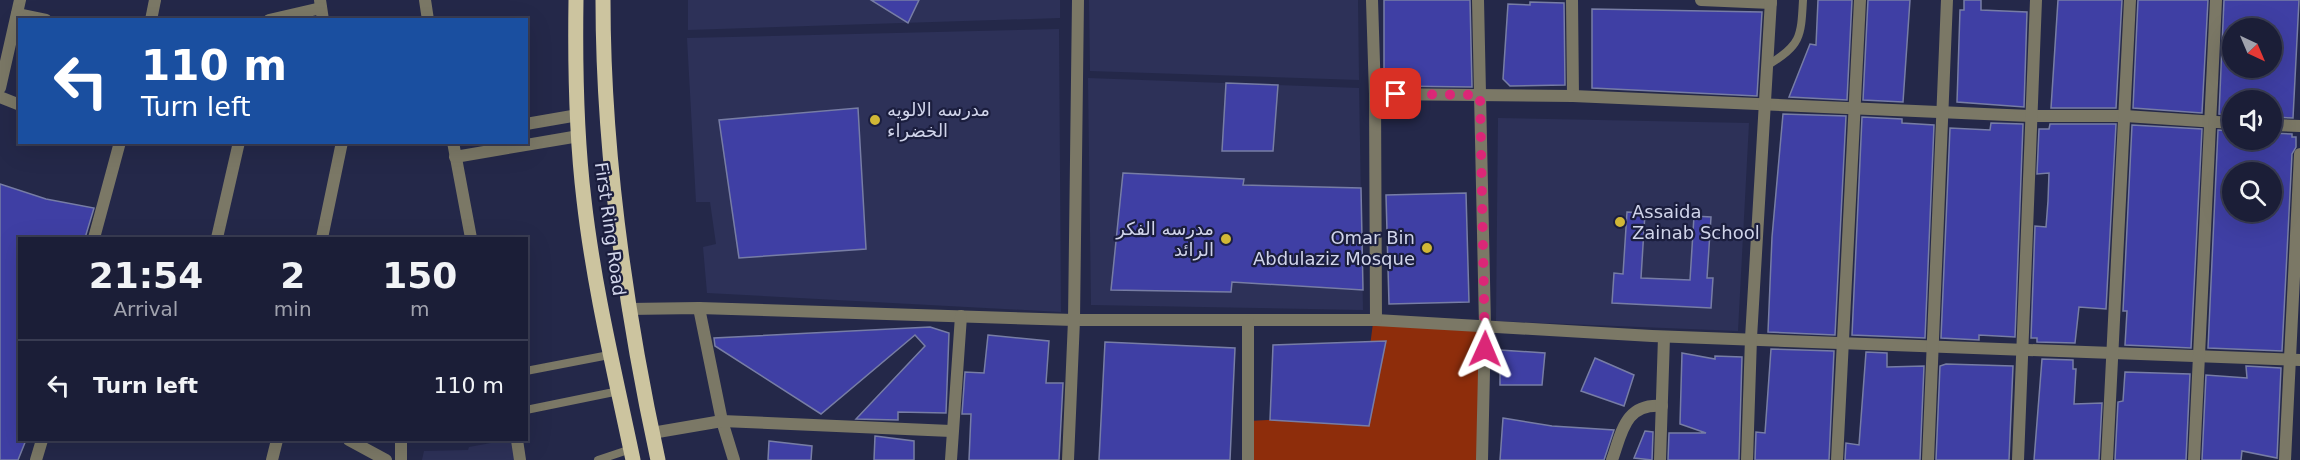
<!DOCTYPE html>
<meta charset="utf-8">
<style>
body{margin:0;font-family:"DejaVu Sans","Noto Naskh Arabic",sans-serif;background:#282b42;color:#f1f3f6;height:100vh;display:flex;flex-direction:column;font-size:22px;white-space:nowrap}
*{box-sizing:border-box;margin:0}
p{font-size:20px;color:#a0a2ad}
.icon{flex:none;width:33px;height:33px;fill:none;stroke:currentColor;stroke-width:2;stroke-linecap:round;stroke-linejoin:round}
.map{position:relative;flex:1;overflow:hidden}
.details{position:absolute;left:18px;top:237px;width:510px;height:204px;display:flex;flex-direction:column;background:#1b1e37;border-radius:0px;box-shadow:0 6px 24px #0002,0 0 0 2px #393c52}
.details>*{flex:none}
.guide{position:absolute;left:18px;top:18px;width:510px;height:126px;border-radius:0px;box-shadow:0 6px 24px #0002,0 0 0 2px #393c52;background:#1a4fa0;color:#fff;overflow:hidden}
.needle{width:39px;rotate:136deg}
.fabs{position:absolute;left:2222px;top:18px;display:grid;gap:12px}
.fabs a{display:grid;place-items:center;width:60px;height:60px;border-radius:50%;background:#1b1e37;box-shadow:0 6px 24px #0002,0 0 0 2px #393c52;font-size:30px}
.pin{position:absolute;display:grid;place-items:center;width:51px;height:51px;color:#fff;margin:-26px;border-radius:12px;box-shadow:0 3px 9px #0006}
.me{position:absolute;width:66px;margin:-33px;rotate:1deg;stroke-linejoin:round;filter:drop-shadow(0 0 4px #0008)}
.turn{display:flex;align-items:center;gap:21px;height:126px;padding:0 24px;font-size:27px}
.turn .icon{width:78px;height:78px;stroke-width:2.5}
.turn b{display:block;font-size:42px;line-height:51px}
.eta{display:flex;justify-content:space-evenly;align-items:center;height:102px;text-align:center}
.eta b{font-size:36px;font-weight:800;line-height:42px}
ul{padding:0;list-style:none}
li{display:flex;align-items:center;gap:18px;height:90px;padding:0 24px;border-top:2px solid #393c52}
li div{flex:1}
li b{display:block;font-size:22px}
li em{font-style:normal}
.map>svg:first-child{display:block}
.built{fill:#2d3158}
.green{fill:#8e2d0b}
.building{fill:#3f3fa4;stroke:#777da5;stroke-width:1.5;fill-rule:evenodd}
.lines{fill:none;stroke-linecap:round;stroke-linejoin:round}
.lane{stroke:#7b7866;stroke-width:8}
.street{stroke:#7b7866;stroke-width:12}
.primary{stroke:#ccc49f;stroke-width:15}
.route{stroke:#db2777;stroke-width:10;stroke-dasharray:0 18}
.poi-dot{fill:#d1b736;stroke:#1b1e3e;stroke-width:2}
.labels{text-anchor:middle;stroke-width:4.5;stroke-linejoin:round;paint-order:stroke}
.poi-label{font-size:18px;fill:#d0d4ea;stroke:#1b1e3e;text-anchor:start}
.street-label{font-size:18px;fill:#d0d4ea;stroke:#1b1e3e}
</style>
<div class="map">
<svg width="2300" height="460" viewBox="0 0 2300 460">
<rect width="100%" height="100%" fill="#242849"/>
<g class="built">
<polygon points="688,0 1060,0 1060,18 688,30"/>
<polygon points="1089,0 1358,0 1359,80 1090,71"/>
<polygon points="1059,29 1061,312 707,293 703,247 716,244 710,202 696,202 687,38"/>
<polygon points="1088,78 1359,88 1363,310 1091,305"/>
<polygon points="1498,118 1749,123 1738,331 1496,321"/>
<polygon points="507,440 513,440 516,460 422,460 424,451 468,450 469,447"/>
</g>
<polygon class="green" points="1373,323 1485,326 1480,460 1250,460 1249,421 1361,415"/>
<g class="building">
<polygon points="871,0 919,0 908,23"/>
<polygon points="1384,0 1470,0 1472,87 1393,86 1384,79"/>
<polygon points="1818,0 1852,0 1847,100 1789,97 1810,44 1816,45"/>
<polygon points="1868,0 1910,0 1903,102 1863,100"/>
<polygon points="1964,0 1981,0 1981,10 2027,12 2024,107 1957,102 1960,10 1964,10"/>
<polygon points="2058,0 2122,0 2116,108 2051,108"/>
<polygon points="2138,0 2208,0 2202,113 2133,108"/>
<path d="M2224,0H2299L2293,118L2271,117V100H2232V115L2219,114ZM2232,28H2271V68H2232Z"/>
<polygon points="1530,2 1564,3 1565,85 1510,86 1503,79 1508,4 1530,5"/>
<polygon points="1592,9 1762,12 1757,96 1592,88"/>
<polygon points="1226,83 1278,85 1273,151 1222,151"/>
<polygon points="858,108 866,249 739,258 719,120"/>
<polygon points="1783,114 1846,116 1835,335 1768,332 1772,237"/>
<polygon points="1862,117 1902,119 1902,123 1934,125 1925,338 1852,335"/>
<polygon points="1991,123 2023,124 2015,337 1979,335 1979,340 1941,338 1950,128 1990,130"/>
<polygon points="2050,124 2116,124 2106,309 2079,307 2075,343 2037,342 2037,338 2031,338 2035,226 2046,227 2048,201 2049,173 2037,174 2039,129 2049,129"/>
<polygon points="2132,125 2202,129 2191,348 2125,345 2127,311 2123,311"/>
<path d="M2218,130L2232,131V140H2271V133L2292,134V137H2296V147L2292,154L2282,351L2208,348ZM2232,172H2271V212H2232Z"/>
<polygon points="1123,173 1244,179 1243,185 1361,188 1363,290 1232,282 1231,292 1111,290"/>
<polygon points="0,184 46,199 94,208 85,238 20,238 20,440 26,440 18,460 0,460"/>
<polygon points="1466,193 1469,302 1389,304 1386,195"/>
<polygon points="1627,212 1645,213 1641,278 1690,280 1694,216 1711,217 1707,278 1713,278 1711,308 1612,303 1614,273 1623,274"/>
<polygon points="930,327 949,333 946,413 898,412 898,420 856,419 925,346 915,335 821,414 715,346 714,338"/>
<polygon points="988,335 1049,341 1046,383 1063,383 1059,460 969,460 971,414 962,414 965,372 984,373"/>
<polygon points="1386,341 1369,426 1270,420 1273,345"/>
<polygon points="1105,342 1235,348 1230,460 1099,460"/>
<polygon points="1771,349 1834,351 1829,460 1755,460 1756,432 1765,433"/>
<polygon points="1500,350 1545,353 1542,385 1500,385"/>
<polygon points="1866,352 1887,353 1887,367 1924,366 1920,460 1845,460 1846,443 1859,445"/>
<polygon points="1682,353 1715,359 1715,356 1742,357 1739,460 1668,460 1669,433 1706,433 1680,424"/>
<polygon points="1595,358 1634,375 1624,406 1581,391"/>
<polygon points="2042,359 2073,360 2073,369 2076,369 2074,404 2102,403 2099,460 2034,460"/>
<polygon points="1946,364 2013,366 2009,460 1936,460 1940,366"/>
<polygon points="2246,366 2281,368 2277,458 2242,451 2241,460 2202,460 2206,375 2247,378"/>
<polygon points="2125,372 2190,374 2186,460 2115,460 2118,402 2123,401"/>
<polygon points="1503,418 1552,426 1614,430 1604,460 1500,460"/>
<polygon points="1645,431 1653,432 1652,460 1634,458"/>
<polygon points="875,436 914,441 914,460 874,460"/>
<polygon points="769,441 812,446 811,460 768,460"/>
</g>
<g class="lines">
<g class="lane">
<path d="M1768,65C1801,45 1801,37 1803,0"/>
<polyline points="526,371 609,355"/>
<polyline points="526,410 619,391"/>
<polyline points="598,460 631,449"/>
</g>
<g class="street">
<polyline points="320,0 323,20"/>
<polyline points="425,0 428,20"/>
<polyline points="1372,0 1375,94"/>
<polyline points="1478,0 1485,326 1482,460"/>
<polyline points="1572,0 1573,96"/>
<polyline points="1701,0 1771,3"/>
<polyline points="17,14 46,20"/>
<polyline points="151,20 155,0"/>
<polyline points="269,20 321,8"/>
<polyline points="0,88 20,0"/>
<polyline points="0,97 20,105"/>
<polyline points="526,124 578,115"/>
<polyline points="2271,125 2300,126"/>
<polyline points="453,142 471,238"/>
<polyline points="455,157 579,136"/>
<polyline points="94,238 120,142"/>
<polyline points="217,238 239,142"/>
<polyline points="322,238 342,142"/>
<polyline points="699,308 722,421 734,460"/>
<polyline points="628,309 699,308 1074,320 1376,320 1652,336 2300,360"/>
<polyline points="1376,320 1375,94 1573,96 2030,116 2125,116 2232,123"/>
<polyline points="652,433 722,421 951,431"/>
<polyline points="349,440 386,460"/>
<polyline points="401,440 401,460"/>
<polyline points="517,440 520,460"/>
<polyline points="36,460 42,440"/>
<polyline points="272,460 277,440"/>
<polyline points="951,460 961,316"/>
<polyline points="1068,460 1074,320 1078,0"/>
<polyline points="1248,460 1248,321"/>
<path d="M1612,460C1622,432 1625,403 1662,406"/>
<polyline points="1660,460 1664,337"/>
<polyline points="1747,460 1751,338 1771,0"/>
<polyline points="1837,460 1860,0"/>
<polyline points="1928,460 1947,0"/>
<polyline points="2018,460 2036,0"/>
<polyline points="2107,460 2130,0"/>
<polyline points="2194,460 2216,0"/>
<polyline points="2285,460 2300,154"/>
</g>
<g class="primary">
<path d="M576,0C575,66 576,134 584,200C594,288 615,374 633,460"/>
<path d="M603,0C603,155 625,308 658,460"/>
</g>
</g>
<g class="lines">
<polyline class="route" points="1396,94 1480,95 1485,349"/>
</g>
<g class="poi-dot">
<circle cx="875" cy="120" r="6"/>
<circle cx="1620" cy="222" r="6"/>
<circle cx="1226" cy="239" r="6"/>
<circle cx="1427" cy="248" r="6"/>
</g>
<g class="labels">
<g class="poi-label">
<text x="887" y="116">مدرسه الالويه<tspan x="887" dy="21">الخضراء</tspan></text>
<text x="1632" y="218">Assaida<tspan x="1632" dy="21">Zainab School</tspan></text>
<text x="1214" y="235" text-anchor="end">مدرسه الفكر<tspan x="1214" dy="21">الرائد</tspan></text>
<text x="1415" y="244" text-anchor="end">Omar Bin<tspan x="1415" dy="21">Abdulaziz Mosque</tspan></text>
</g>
<g class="street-label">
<text transform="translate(610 229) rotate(82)" y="6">First Ring Road</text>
</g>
</g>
</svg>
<div class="fabs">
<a><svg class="needle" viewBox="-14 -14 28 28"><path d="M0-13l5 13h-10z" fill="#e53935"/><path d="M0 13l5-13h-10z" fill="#a0a2ad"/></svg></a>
<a><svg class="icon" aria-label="sound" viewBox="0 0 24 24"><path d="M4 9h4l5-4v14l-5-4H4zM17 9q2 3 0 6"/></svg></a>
<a><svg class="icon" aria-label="search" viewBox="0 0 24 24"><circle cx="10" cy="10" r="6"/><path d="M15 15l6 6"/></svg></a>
</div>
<div class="pin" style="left:1396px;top:94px;background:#d93025"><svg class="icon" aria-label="arrive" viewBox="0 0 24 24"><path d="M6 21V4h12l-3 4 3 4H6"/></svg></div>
<svg class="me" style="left:1485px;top:349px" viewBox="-20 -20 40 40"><path d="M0-17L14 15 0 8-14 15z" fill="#db2777" stroke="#fff" stroke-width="4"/></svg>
<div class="guide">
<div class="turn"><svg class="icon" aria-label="left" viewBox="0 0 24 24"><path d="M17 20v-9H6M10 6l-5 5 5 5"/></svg><div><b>110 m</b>Turn left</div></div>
</div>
<section class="details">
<div class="eta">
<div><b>21:54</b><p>Arrival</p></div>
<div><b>2</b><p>min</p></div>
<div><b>150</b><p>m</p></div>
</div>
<ul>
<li><svg class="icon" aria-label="left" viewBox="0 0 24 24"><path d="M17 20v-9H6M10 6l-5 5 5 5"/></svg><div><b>Turn left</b></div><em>110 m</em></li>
</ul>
</section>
</div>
